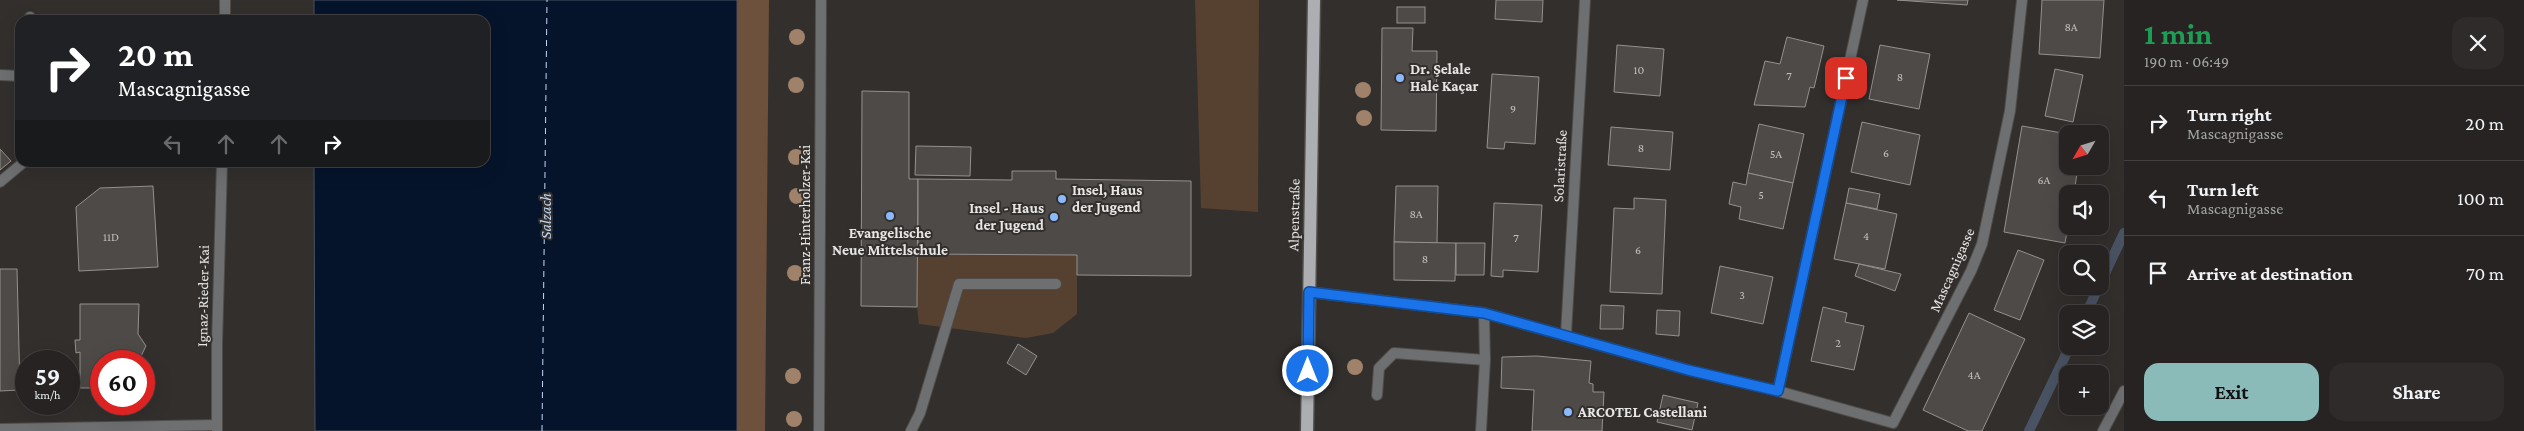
<!DOCTYPE html>
<meta charset="utf-8">
<style>
body{margin:0;font-family:"Crimson Pro",serif;background:#2e2b2a;color:#f1f3f6;height:100vh;display:flex;flex-direction:column;font-size:19px;white-space:nowrap}
*{box-sizing:border-box;margin:0}
p{font-size:16px;color:#a4a4a5}
.icon{flex:none;width:28px;height:28px;fill:none;stroke:currentColor;stroke-width:2;stroke-linecap:round;stroke-linejoin:round}
.map{position:relative;flex:1;overflow:hidden}
.sheet{display:flex;flex-direction:column;background:#262322;width:400px}
.sheet>*{flex:none}
.top-card{position:absolute;left:15px;top:15px;width:475px;height:152px;border-radius:15px;box-shadow:0 5px 20px #0002,0 0 0 1px #424040;background:#202124;color:#fff;overflow:hidden}
.needle{width:32px;rotate:231deg}
.tools{position:absolute;left:2059px;top:125px;display:grid;gap:10px}
.tools a{display:grid;place-items:center;width:50px;height:50px;border-radius:10px;background:#262322;box-shadow:0 5px 20px #0002,0 0 0 1px #424040;font-size:25px}
.speed{position:absolute;left:15px;top:350px;display:flex;gap:10px;font-size:25px;font-weight:700;text-align:center}
.speed>*{display:grid;place-content:center;width:65px;height:65px;border-radius:50%;background:#262322;box-shadow:0 5px 20px #0002,0 0 0 1px #424040;line-height:1}
.speed small{font-size:12px;font-weight:400}
.speed .limit{border:8px solid #d22;background:#fff;color:#111}
.pin{position:absolute;display:grid;place-items:center;width:42px;height:42px;color:#fff;margin:-21px;border-radius:10px;box-shadow:0 2px 8px #0006}
.me{position:absolute;width:55px;margin:-28px;rotate:0deg;stroke-linejoin:round;filter:drop-shadow(0 0 4px #0008)}
.turn{display:flex;align-items:center;gap:18px;height:105px;padding:0 20px;font-size:22px}
.turn .icon{width:65px;height:65px;stroke-width:2.5}
.turn b{display:block;font-size:35px;line-height:42px}
.lanes{display:flex;align-items:center;height:48px;padding:0 20px;background:#0003;justify-content:center;gap:25px;direction:ltr}
.lanes .off{opacity:.35}
.round{display:grid;place-items:center;flex:none;width:52px;height:52px;border-radius:15px;background:#2e2b2a}
.head{display:flex;align-items:center;justify-content:space-between;height:85px;padding:0 20px}
h1{font-size:30px;font-weight:700;line-height:38px;color:#1e9e55}
.button{display:flex;gap:10px;margin-top:auto;padding:10px 20px}
.button a{flex:1;height:58px;border-radius:15px;background:#8bbbb9;color:#111;font-size:20px;font-weight:700;line-height:58px;text-align:center}
.button a+a{background:#2e2b2a;color:#f1f3f6}
ul{padding:0;list-style:none}
li{display:flex;align-items:center;gap:15px;height:75px;padding:0 20px;border-top:1px solid #424040}
li div{flex:1}
li b{display:block;font-size:19px}
li em{font-style:normal}
main{display:flex;flex:1;min-height:0}
.map>svg:first-child{display:block}
.green{fill:#56402f}
.forest{fill:#6d513c}
.water{fill:#05142b;stroke:#495363}
.lines{fill:none;stroke-linecap:round;stroke-linejoin:round}
.stream{stroke:#495363;stroke-width:10}
.ferry{stroke:#c3d9f7;stroke-width:1;stroke-dasharray:6 5;stroke-linecap:butt}
.building{fill:#4d4a48;stroke:#94918e}
.service-casing{stroke:#4f4c4a;stroke-width:12}
.minor-casing{stroke:#4f4c4a;stroke-width:12}
.primary-casing{stroke:#4f4c4a;stroke-width:15}
.service{stroke:#6e6f71;stroke-width:10}
.minor{stroke:#6e6f71;stroke-width:10}
.primary{stroke:#acaeb1;stroke-width:12}
.tree{fill:#a0826b}
.route-casing{stroke:#114b97;stroke-width:12}
.route{stroke:#1a73e8;stroke-width:9}
.poi-dot{fill:#8abafc;stroke:#322f2d;stroke-width:2}
.labels{text-anchor:middle;stroke-width:4;stroke-linejoin:round;paint-order:stroke}
.number-label{font-size:12px;fill:#c1bfbe}
.poi-label{font-size:15px;font-weight:bold;fill:#e8e6e5;stroke:#322f2d;text-anchor:start}
.street-label{font-size:15px;fill:#e8e6e5;stroke:#322f2d}
.water-label{font-size:16px;font-style:italic;fill:#c3d9f7;stroke:#322f2d}
</style>
<main>
<div class="map">
<svg width="2124" height="431" viewBox="0 0 2124 431">
<rect width="100%" height="100%" fill="#322f2d"/>
<g class="green">
<polygon points="1195,0 1259,0 1258,212 1201,208"/>
<polygon points="918,254 1077,255 1077,314 1053,333 1026,338 919,324 917,307"/>
</g>
<polygon class="forest" points="737,0 769,0 765,431 737,431"/>
<polygon class="water" points="314,0 737,0 737,431 315,431 314,163 485,162 485,20 314,20"/>
<g class="lines">
<g class="stream">
<polyline points="2100,284 2124,233"/>
<polyline points="2086,314 2099,286"/>
<polyline points="2029,431 2070,346"/>
</g>
<polyline class="ferry" points="542,431 547,0"/>
</g>
<g class="building">
<polygon points="1496,0 1543,0 1542,22 1495,19"/>
<polygon points="1897,0 1968,0 1967,5"/>
<polygon points="2042,0 2104,0 2100,58 2039,54"/>
<rect x="1397" y="7" width="28" height="16"/>
<polygon points="1382,28 1413,28 1412,51 1437,51 1436,131 1381,130"/>
<polygon points="1787,37 1824,46 1814,88 1810,87 1805,107 1754,105 1765,61 1780,64"/>
<polygon points="1617,45 1664,49 1660,96 1614,92"/>
<polygon points="1880,45 1930,54 1919,109 1869,99"/>
<polygon points="2055,69 2083,75 2073,122 2045,116"/>
<polygon points="1492,74 1539,77 1535,144 1505,142 1504,149 1487,148"/>
<polygon points="862,91 909,92 909,179 918,179 917,307 861,306"/>
<polygon points="1862,122 1920,135 1910,185 1851,172"/>
<polygon points="1759,124 1804,134 1793,183 1748,173"/>
<polygon points="2022,126 2068,134 2068,166 2078,166 2074,194 2068,194 2068,226 2065,243 2004,232"/>
<polygon points="1611,127 1673,132 1670,170 1608,165"/>
<polygon points="916,146 971,147 970,176 915,175"/>
<polygon points="0,149 11,161 0,170"/>
<polygon points="1012,171 1056,171 1056,179 1191,181 1191,276 1077,275 1077,255 918,254 918,179 1012,180"/>
<polygon points="1748,173 1793,183 1783,229 1739,219 1741,207 1729,204 1733,182 1746,185"/>
<polygon points="153,186 158,267 79,271 76,207 100,188"/>
<polygon points="1396,186 1438,186 1437,243 1394,242"/>
<polygon points="1849,188 1880,194 1877,209 1846,203"/>
<polygon points="1634,198 1666,200 1662,294 1610,292 1614,208 1634,209"/>
<polygon points="1494,203 1542,205 1538,272 1503,270 1503,277 1491,276"/>
<polygon points="1846,203 1897,214 1885,269 1834,259"/>
<polygon points="1394,242 1456,243 1455,281 1394,280"/>
<polygon points="1456,243 1485,243 1484,275 1456,275"/>
<polygon points="2018,250 2044,260 2020,320 1994,310"/>
<polygon points="1859,264 1901,274 1895,291 1855,276"/>
<polygon points="1720,266 1773,277 1763,324 1711,313"/>
<polygon points="0,269 17,269 20,390 0,391"/>
<polygon points="80,304 139,304 138,334 146,346 143,352 139,361 101,361 101,388 80,388 80,352 76,353 75,340 80,340"/>
<polygon points="1601,305 1624,306 1623,329 1600,329"/>
<polygon points="1823,307 1847,313 1845,322 1864,326 1854,370 1811,361"/>
<polygon points="1657,310 1680,311 1679,336 1656,334"/>
<polygon points="1969,313 2025,339 1982,431 1968,431 1923,410"/>
<polygon points="1018,344 1037,356 1026,375 1007,363"/>
<polygon points="1537,356 1591,361 1589,383 1593,384 1593,392 1604,392 1602,431 1532,431 1534,390 1501,388 1502,357"/>
<polygon points="1663,395 1698,403 1692,430 1657,422"/>
</g>
<g class="lines">
<g class="service-casing">
<g id="service">
<polyline points="30,20 30,17"/>
<polyline points="0,75 20,76"/>
<polyline points="0,182 24,162"/>
<polyline points="1377,395 1379,368 1394,353 1485,360"/>
<polyline points="911,431 920,413 959,284 1056,284"/>
<polyline points="1481,431 1485,360 1484,313"/>
</g>
</g>
<g class="minor-casing">
<g id="minor">
<polyline points="225,20 225,0"/>
<polyline points="1309,292 1484,313 1688,370 1778,391 1893,423 1971,271 1982,244 2010,111 2022,0"/>
<polyline points="1566,334 1585,0"/>
<polyline points="1778,391 1863,0"/>
<polyline points="0,429 217,425"/>
<polyline points="217,431 217,344 222,162"/>
<polyline points="819,431 821,0"/>
<polyline points="2103,431 2124,391"/>
</g>
</g>
<g class="primary-casing">
<polyline id="primary" points="1307,431 1314,0"/>
</g>
<use href="#service" class="service"/>
<use href="#minor" class="minor"/>
<use href="#primary" class="primary"/>
</g>
<g class="tree">
<circle cx="797" cy="37" r="8"/>
<circle cx="796" cy="85" r="8"/>
<circle cx="1363" cy="90" r="8"/>
<circle cx="1364" cy="118" r="8"/>
<circle cx="796" cy="157" r="8"/>
<circle cx="797" cy="196" r="8"/>
<circle cx="795" cy="273" r="8"/>
<circle cx="1355" cy="367" r="8"/>
<circle cx="793" cy="376" r="8"/>
<circle cx="794" cy="419" r="8"/>
</g>
<g class="lines">
<g class="route-casing">
<polyline id="route" points="1308,371 1309,292 1484,313 1688,370 1778,391 1846,78"/>
</g>
<use href="#route" class="route"/>
</g>
<g class="poi-dot">
<circle cx="1400" cy="78" r="5"/>
<circle cx="1062" cy="199" r="5"/>
<circle cx="890" cy="216" r="5"/>
<circle cx="1054" cy="217" r="5"/>
<circle cx="1568" cy="412" r="5"/>
</g>
<g class="labels">
<g class="number-label">
<text x="2071" y="31">8A</text>
<text x="1639" y="74">10</text>
<text x="1789" y="80">7</text>
<text x="1900" y="81">8</text>
<text x="1513" y="113">9</text>
<text x="1641" y="152">8</text>
<text x="1886" y="157">6</text>
<text x="1776" y="158">5A</text>
<text x="2044" y="184">6A</text>
<text x="1761" y="199">5</text>
<text x="1416" y="218">8A</text>
<text x="1866" y="240">4</text>
<text x="111" y="241">11D</text>
<text x="1516" y="242">7</text>
<text x="1638" y="254">6</text>
<text x="1425" y="263">8</text>
<text x="1742" y="299">3</text>
<text x="1838" y="347">2</text>
<text x="1974" y="379">4A</text>
</g>
<g class="poi-label">
<text x="1410" y="74">Dr. Şelale<tspan x="1410" dy="17">Hale Kaçar</tspan></text>
<text x="1072" y="195">Insel, Haus<tspan x="1072" dy="17">der Jugend</tspan></text>
<text x="1044" y="213" text-anchor="end">Insel - Haus<tspan x="1044" dy="17">der Jugend</tspan></text>
<text x="890" y="238" text-anchor="middle">Evangelische<tspan x="890" dy="17">Neue Mittelschule</tspan></text>
<text x="1578" y="417">ARCOTEL Castellani</text>
</g>
<g class="street-label">
<text transform="translate(1560 166) rotate(-87)" y="5">Solaristraße</text>
<text transform="translate(805 215) rotate(-90)" y="5">Franz-Hinterholzer-Kai</text>
<text transform="translate(1294 215) rotate(-89)" y="5">Alpenstraße</text>
<text transform="translate(1952 270) rotate(-66)" y="5">Mascagnigasse</text>
<text transform="translate(203 296) rotate(-89)" y="5">Ignaz-Rieder-Kai</text>
</g>
<g class="water-label">
<text transform="translate(545 216) rotate(-90)" y="6">Salzach</text>
</g>
</g>
</svg>
<div class="tools">
<a><svg class="needle" viewBox="-14 -14 28 28"><path d="M0-13l5 13h-10z" fill="#e53935"/><path d="M0 13l5-13h-10z" fill="#a4a4a5"/></svg></a>
<a><svg class="icon" aria-label="sound" viewBox="0 0 24 24"><path d="M4 9h4l5-4v14l-5-4H4zM17 9q2 3 0 6"/></svg></a>
<a><svg class="icon" aria-label="search" viewBox="0 0 24 24"><circle cx="10" cy="10" r="6"/><path d="M15 15l6 6"/></svg></a>
<a><svg class="icon" aria-label="layers" viewBox="0 0 24 24"><path d="M12 4l9 5-9 5-9-5zM3 14l9 5 9-5"/></svg></a>
<a>+</a>
</div>
<div class="speed"><div>59<small>km/h</small></div><div class="limit">60</div></div>
<div class="pin" style="left:1846px;top:78px;background:#d93025"><svg class="icon" aria-label="arrive" viewBox="0 0 24 24"><path d="M6 21V4h12l-3 4 3 4H6"/></svg></div>
<svg class="me" style="left:1308px;top:371px" viewBox="-20 -20 40 40"><circle r="17" fill="#1a73e8" stroke="#fff" stroke-width="3"/><path d="M0-11L8 9 0 5-8 9z" fill="#fff"/></svg>
<div class="top-card">
<div class="turn"><svg class="icon" aria-label="right" viewBox="0 0 24 24"><path d="M7 20v-9h11M14 6l5 5-5 5"/></svg><div><b>20 m</b>Mascagnigasse</div></div>
<div class="lanes"><svg class="icon off" aria-label="left" viewBox="0 0 24 24"><path d="M17 20v-9H6M10 6l-5 5 5 5"/></svg><svg class="icon off" aria-label="ahead" viewBox="0 0 24 24"><path d="M12 20V5M6 11l6-6 6 6"/></svg><svg class="icon off" aria-label="ahead" viewBox="0 0 24 24"><path d="M12 20V5M6 11l6-6 6 6"/></svg><svg class="icon" aria-label="right" viewBox="0 0 24 24"><path d="M7 20v-9h11M14 6l5 5-5 5"/></svg></div>
</div>
</div>
<section class="sheet">
<div class="head"><div><h1>1 min</h1><p>190 m · 06:49</p></div><a class="round"><svg class="icon" aria-label="close" viewBox="0 0 24 24"><path d="M6 6l12 12M18 6L6 18"/></svg></a></div>
<ul>
<li><svg class="icon" aria-label="right" viewBox="0 0 24 24"><path d="M7 20v-9h11M14 6l5 5-5 5"/></svg><div><b>Turn right</b><p>Mascagnigasse</p></div><em>20 m</em></li>
<li><svg class="icon" aria-label="left" viewBox="0 0 24 24"><path d="M17 20v-9H6M10 6l-5 5 5 5"/></svg><div><b>Turn left</b><p>Mascagnigasse</p></div><em>100 m</em></li>
<li><svg class="icon" aria-label="arrive" viewBox="0 0 24 24"><path d="M6 21V4h12l-3 4 3 4H6"/></svg><div><b>Arrive at destination</b></div><em>70 m</em></li>
</ul>
<div class="button"><a>Exit</a><a>Share</a></div>
</section>
</main>
